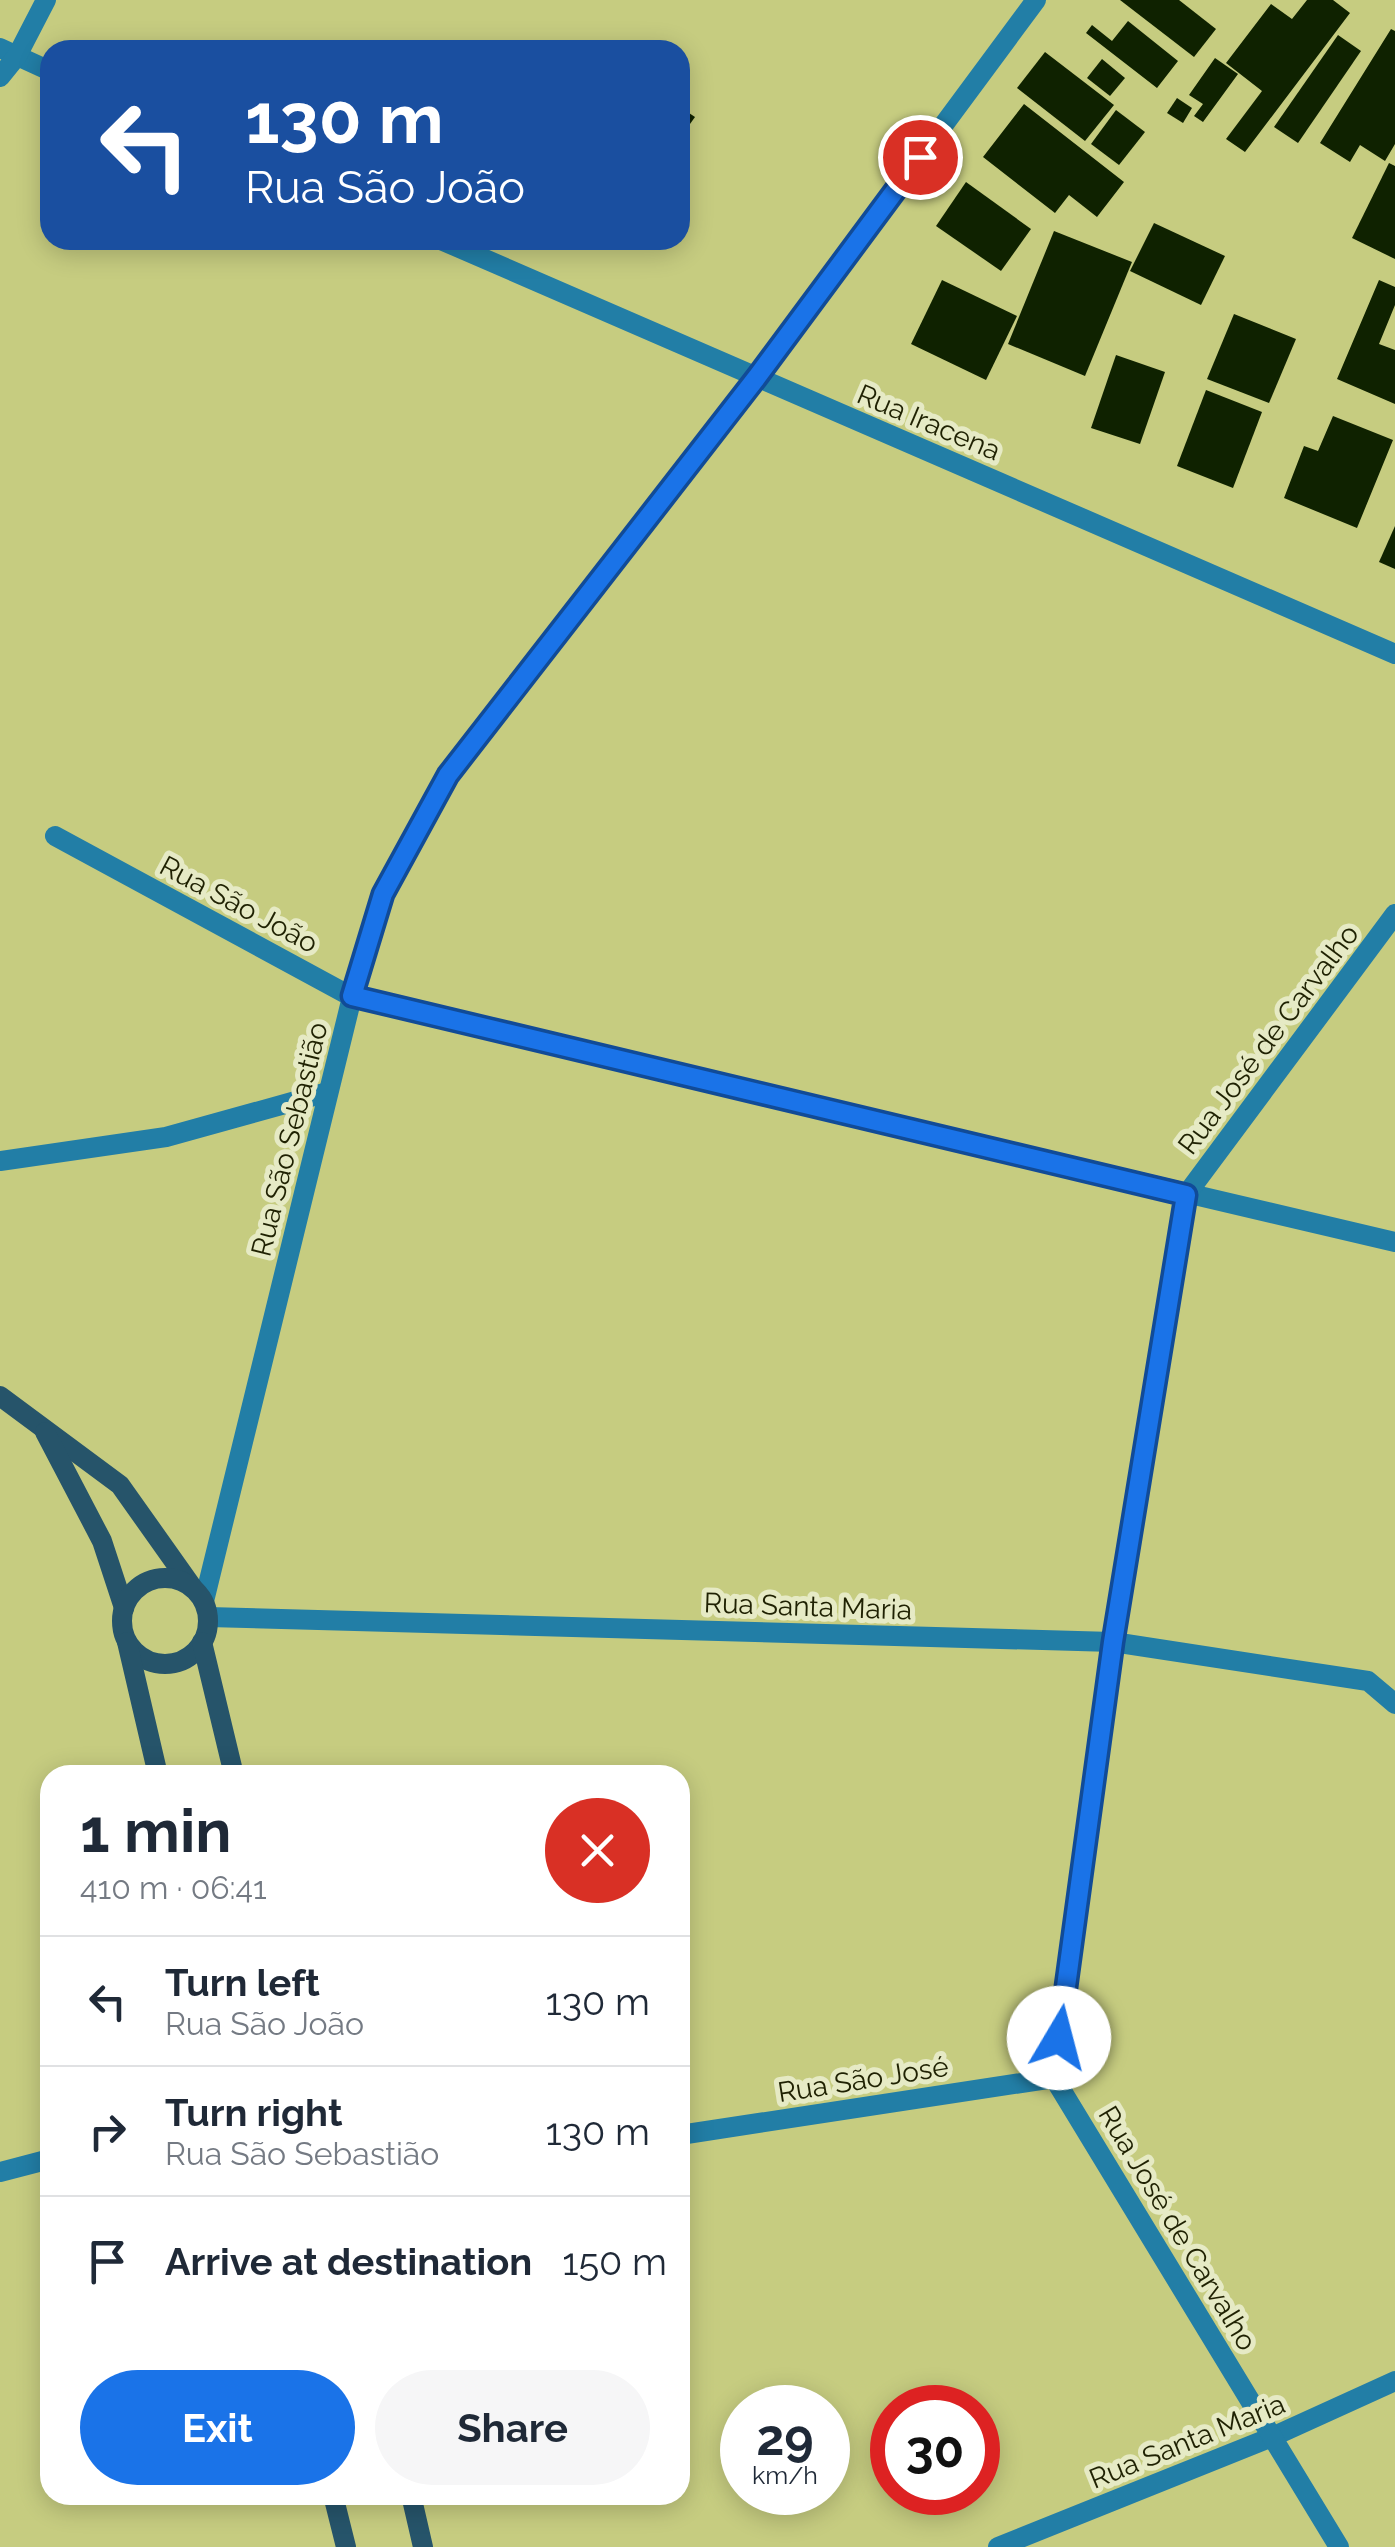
<!DOCTYPE html>
<meta charset="utf-8">
<style>
body{margin:0;font-family:Raleway,sans-serif;background:#f6f6f7;color:#1f2937;height:100vh;display:flex;flex-direction:column;font-size:38px;white-space:nowrap}
*{box-sizing:border-box;margin:0}
p{font-size:32px;color:#747a83}
.icon{flex:none;width:55px;height:55px;fill:none;stroke:currentColor;stroke-width:2;stroke-linecap:round;stroke-linejoin:round}
.map{position:relative;flex:1;overflow:hidden}
.sheet{position:absolute;left:40px;top:1765px;width:650px;height:740px;display:flex;flex-direction:column;background:#fff;border-radius:30px;box-shadow:0 5px 25px #0003}
.sheet>*{flex:none}
.banner{position:absolute;left:40px;top:40px;width:650px;height:210px;border-radius:30px;box-shadow:0 5px 25px #0003;background:#1a4fa0;color:#fff;overflow:hidden}
.speed{position:absolute;left:720px;top:2385px;display:flex;gap:20px;font-size:50px;font-weight:700;text-align:center}
.speed>*{display:grid;place-content:center;width:130px;height:130px;border-radius:50%;background:#fff;box-shadow:0 5px 25px #0003;line-height:1}
.speed small{font-size:25px;font-weight:400}
.speed .limit{border:15px solid #d22;background:#fff;color:#111}
.pin{position:absolute;display:grid;place-items:center;width:85px;height:85px;color:#fff;margin:-42px;border:5px solid #fff;border-radius:50%;box-shadow:0 2px 10px #0007}
.me{position:absolute;width:110px;margin:-55px;rotate:8deg;stroke-linejoin:round;filter:drop-shadow(0 0 8px #0008)}
.turn{display:flex;align-items:center;gap:35px;height:210px;padding:0 40px;font-size:45px}
.turn .icon{width:130px;height:130px;stroke-width:2.5}
.turn b{display:block;font-size:70px;line-height:85px}
.round{display:grid;place-items:center;flex:none;width:105px;height:105px;border-radius:52px;background:#f6f6f7}
.head{display:flex;align-items:center;justify-content:space-between;height:170px;padding:0 40px}
h1{font-size:60px;font-weight:700;line-height:75px}
.cta{display:flex;gap:20px;margin-top:auto;padding:20px 40px}
.cta a{flex:1;height:115px;border-radius:60px;background:#1a73e8;color:#fff;font-size:40px;font-weight:700;line-height:115px;text-align:center}
.cta a+a{background:#f6f6f7;color:#1f2937}
ul{padding:0;list-style:none}
li{display:flex;align-items:center;gap:30px;height:130px;padding:0 40px;border-top:2px solid #e0e1e3}
li div{flex:1}
li b{display:block;font-size:38px}
li em{font-style:normal}
.map>svg:first-child{display:block}
.building{fill:#0f2200}
.lines{fill:none;stroke-linecap:round;stroke-linejoin:round}
.street{stroke:#227ea6;stroke-width:20}
.secondary{stroke:#26546a;stroke-width:20}
.route-casing{stroke:#114b97;stroke-width:25}
.route{stroke:#1a73e8;stroke-width:18}
.labels{text-anchor:middle;stroke-width:10;stroke-linejoin:round;paint-order:stroke}
.street-label{font-size:28px;fill:#1f2102;stroke:#e6eac5}
</style>
<div class="map">
<svg width="1395" height="2547" viewBox="0 0 1395 2547">
<rect width="100%" height="100%" fill="#c6cc80"/>
<g class="building">
<polygon points="1120,0 1179,0 1216,29 1194,57"/>
<polygon points="1307,0 1333,0 1350,13 1245,152 1226,139 1262,91 1226,63 1271,4 1292,19"/>
<polygon points="1128,21 1178,61 1157,88 1086,33 1092,25 1112,41"/>
<polygon points="1391,29 1395,31 1395,144 1385,161 1360,145 1350,162 1320,143"/>
<polygon points="1338,35 1361,51 1298,143 1274,127"/>
<polygon points="1045,52 1114,105 1085,141 1017,88"/>
<polygon points="1215,58 1238,74 1203,122 1194,116 1203,104 1189,95"/>
<polygon points="1102,59 1125,78 1110,96 1087,78"/>
<polygon points="1177,98 1192,108 1183,123 1167,113"/>
<polygon points="1024,104 1124,182 1097,217 1069,195 1055,213 983,157"/>
<polygon points="680,107 695,117 680,138"/>
<polygon points="1116,110 1145,132 1119,165 1091,144"/>
<polygon points="1389,163 1395,166 1395,259 1352,238"/>
<polygon points="966,182 1031,229 1001,271 936,226"/>
<polygon points="1154,223 1225,256 1201,305 1130,271"/>
<polygon points="1054,231 1132,262 1085,376 1008,344"/>
<polygon points="942,280 1017,316 986,380 911,344"/>
<polygon points="1379,280 1395,287 1395,305 1379,344 1395,350 1395,404 1337,379"/>
<polygon points="1234,314 1296,339 1269,403 1207,379"/>
<polygon points="1116,355 1165,372 1140,444 1091,428"/>
<polygon points="1206,390 1262,412 1233,488 1177,466"/>
<polygon points="1333,416 1393,440 1357,528 1284,498 1304,446 1318,451"/>
<polygon points="1395,526 1395,569 1379,562"/>
</g>
<g class="lines">
<g class="street">
<polyline points="0,48 50,71"/>
<polyline points="0,77 17,56 46,0"/>
<polyline points="441,240 1395,654"/>
<polyline points="55,836 352,997 1395,1242"/>
<polyline points="0,1161 166,1137 328,1092"/>
<polyline points="204,1601 352,997 383,894 448,775 757,377 1036,0"/>
<polyline points="208,1617 1113,1642 1368,1681 1395,1704"/>
<polyline points="680,2135 1054,2078"/>
<polyline points="0,2172 50,2159"/>
<polyline points="998,2547 1272,2437 1395,2381"/>
<polyline points="1339,2547 1054,2078 1113,1642 1186,1195 1395,914"/>
</g>
<g class="secondary">
<polyline points="0,1396 120,1485 193,1588"/>
<polyline points="45,1432 102,1541 124,1608"/>
<circle cx="165" cy="1621" r="43"/>
<polyline points="127,1642 158,1775"/>
<polyline points="202,1642 234,1775"/>
<polyline points="333,2495 346,2547"/>
<polyline points="411,2495 423,2547"/>
</g>
</g>
<g class="lines">
<g class="route-casing">
<polyline id="route" points="920,157 757,377 448,775 383,894 352,996 1186,1195 1113,1642 1059,2038"/>
</g>
<use href="#route" class="route"/>
</g>
<g class="labels">
<g class="street-label">
<text transform="translate(929 422) rotate(23)" y="10">Rua Iracena</text>
<text transform="translate(239 904) rotate(28)" y="10">Rua São João</text>
<text transform="translate(1268 1039) rotate(-53)" y="10">Rua José de Carvalho</text>
<text transform="translate(289 1139) rotate(-76)" y="10">Rua São Sebastião</text>
<text transform="translate(808 1606) rotate(2)" y="10">Rua Santa Maria</text>
<text transform="translate(863 2079) rotate(-9)" y="10">Rua São José</text>
<text transform="translate(1178 2228) rotate(59)" y="10">Rua José de Carvalho</text>
<text transform="translate(1187 2441) rotate(-22)" y="10">Rua Santa Maria</text>
</g>
</g>
</svg>
<div class="speed"><div>29<small>km/h</small></div><div class="limit">30</div></div>
<div class="pin" style="left:920px;top:157px;background:#d93025"><svg class="icon" aria-label="arrive" viewBox="0 0 24 24"><path d="M6 21V4h12l-3 4 3 4H6"/></svg></div>
<svg class="me" style="left:1059px;top:2038px" viewBox="-20 -20 40 40"><circle r="19" fill="#fff"/><path d="M0-13L10 11 0 6-10 11z" fill="#1a73e8"/></svg>
<div class="banner">
<div class="turn"><svg class="icon" aria-label="left" viewBox="0 0 24 24"><path d="M17 20v-9H6M10 6l-5 5 5 5"/></svg><div><b>130 m</b>Rua São João</div></div>
</div>
<section class="sheet">
<div class="head"><div><h1>1 min</h1><p>410 m · 06:41</p></div><a class="round" style="background:#d93025;color:#fff"><svg class="icon" aria-label="close" viewBox="0 0 24 24"><path d="M6 6l12 12M18 6L6 18"/></svg></a></div>
<ul>
<li><svg class="icon" aria-label="left" viewBox="0 0 24 24"><path d="M17 20v-9H6M10 6l-5 5 5 5"/></svg><div><b>Turn left</b><p>Rua São João</p></div><em>130 m</em></li>
<li><svg class="icon" aria-label="right" viewBox="0 0 24 24"><path d="M7 20v-9h11M14 6l5 5-5 5"/></svg><div><b>Turn right</b><p>Rua São Sebastião</p></div><em>130 m</em></li>
<li><svg class="icon" aria-label="arrive" viewBox="0 0 24 24"><path d="M6 21V4h12l-3 4 3 4H6"/></svg><div><b>Arrive at destination</b></div><em>150 m</em></li>
</ul>
<div class="cta"><a>Exit</a><a>Share</a></div>
</section>
</div>
